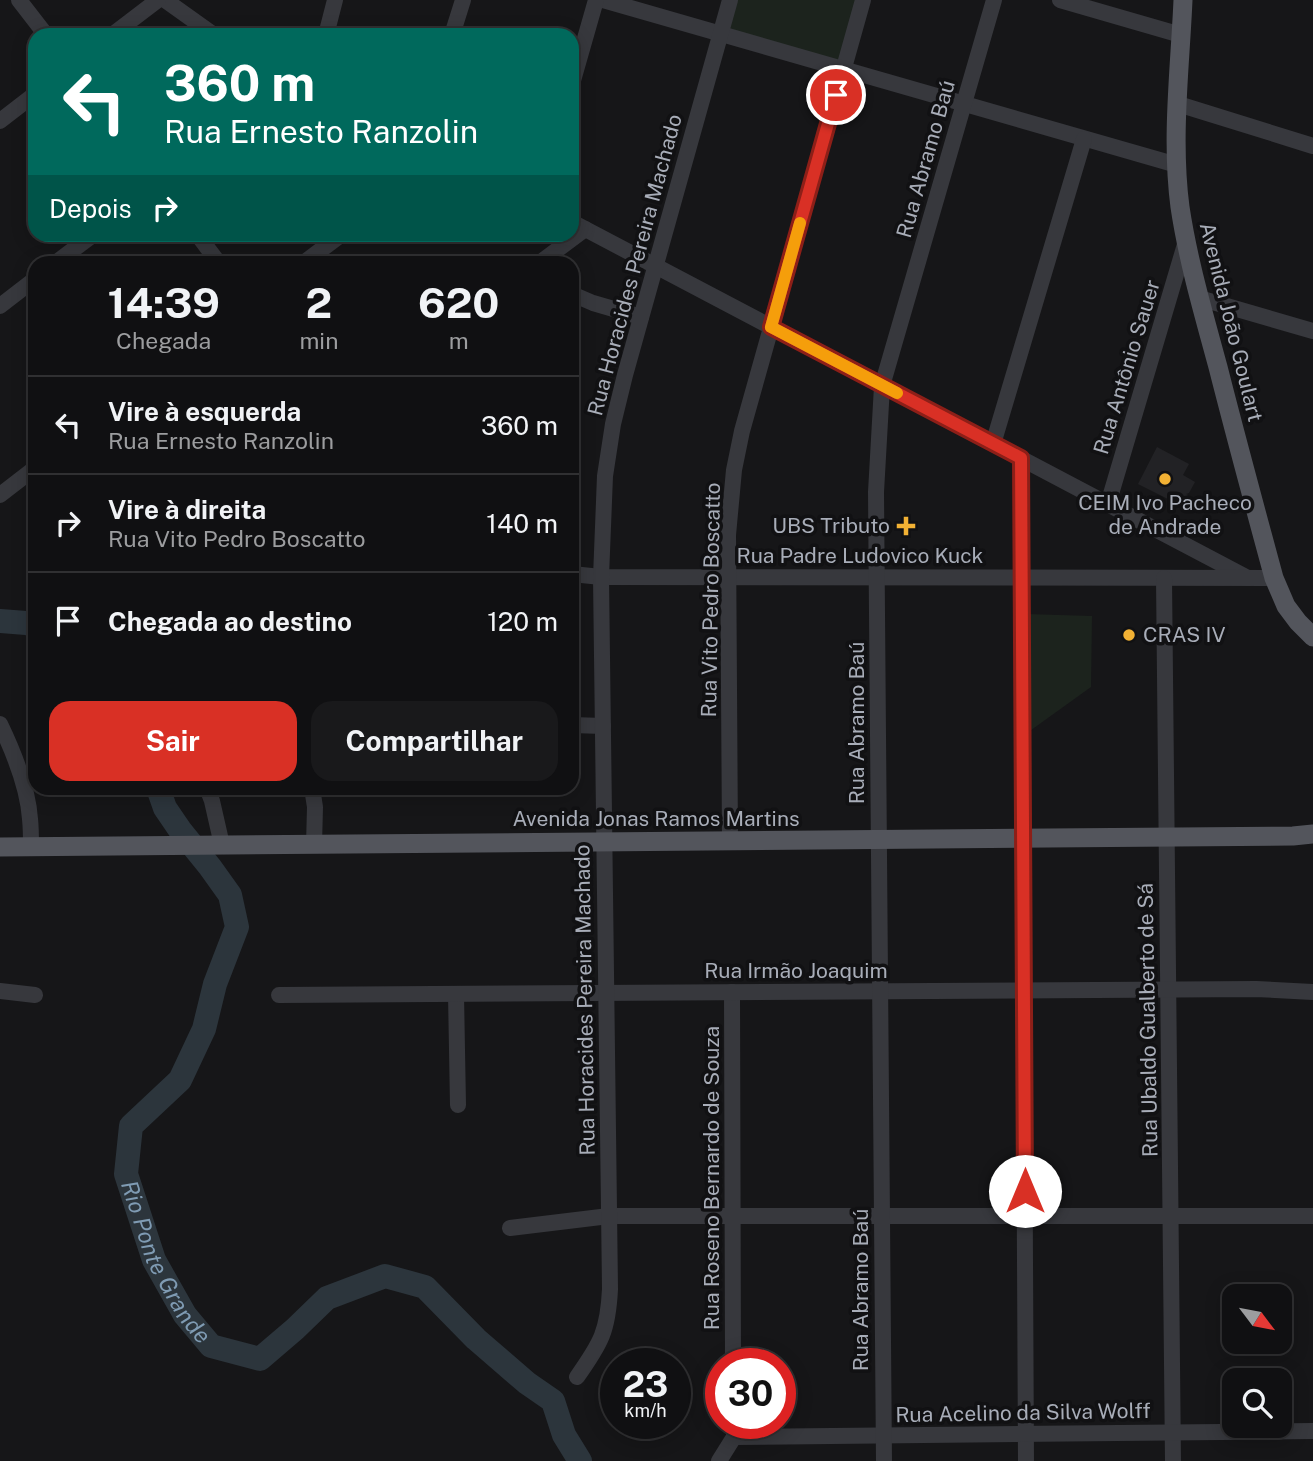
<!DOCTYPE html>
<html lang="pt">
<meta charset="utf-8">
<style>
body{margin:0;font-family:"Public Sans",sans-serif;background:#19191b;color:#f1f3f6;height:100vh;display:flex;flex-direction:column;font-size:26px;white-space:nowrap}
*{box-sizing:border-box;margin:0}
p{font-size:23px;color:#9c9d9f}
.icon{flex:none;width:38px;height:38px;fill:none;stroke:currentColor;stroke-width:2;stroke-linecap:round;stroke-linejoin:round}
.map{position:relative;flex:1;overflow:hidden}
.sheet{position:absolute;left:28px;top:256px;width:551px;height:539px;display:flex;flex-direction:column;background:#101012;border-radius:21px;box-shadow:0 4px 18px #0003,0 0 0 2px #303032}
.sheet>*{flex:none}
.banner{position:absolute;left:28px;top:28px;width:551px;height:214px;border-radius:21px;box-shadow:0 4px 18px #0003,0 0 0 2px #303032;background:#00695c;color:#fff;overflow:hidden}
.needle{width:46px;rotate:122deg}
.tools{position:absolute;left:1222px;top:1284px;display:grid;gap:14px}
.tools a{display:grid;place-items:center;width:70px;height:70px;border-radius:14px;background:#101012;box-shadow:0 4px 18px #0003,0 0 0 2px #303032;font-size:35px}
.speed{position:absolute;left:600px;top:1348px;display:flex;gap:14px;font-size:35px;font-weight:700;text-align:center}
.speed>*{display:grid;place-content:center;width:91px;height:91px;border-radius:50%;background:#101012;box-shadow:0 4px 18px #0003,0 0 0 2px #303032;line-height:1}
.speed small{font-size:18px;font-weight:400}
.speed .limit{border:10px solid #d22;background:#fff;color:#111}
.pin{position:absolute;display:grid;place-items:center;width:60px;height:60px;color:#fff;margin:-30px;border:4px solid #fff;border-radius:50%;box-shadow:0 2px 7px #0007}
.me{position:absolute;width:77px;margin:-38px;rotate:0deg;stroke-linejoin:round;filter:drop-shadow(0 0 5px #0008)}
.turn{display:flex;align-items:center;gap:24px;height:147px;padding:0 21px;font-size:32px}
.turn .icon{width:91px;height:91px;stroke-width:2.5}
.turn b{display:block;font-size:49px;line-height:60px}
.then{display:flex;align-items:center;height:66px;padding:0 21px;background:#0003;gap:14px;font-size:26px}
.eta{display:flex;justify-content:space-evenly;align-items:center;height:119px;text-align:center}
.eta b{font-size:42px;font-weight:700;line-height:49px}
.cta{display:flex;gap:14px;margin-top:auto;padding:14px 21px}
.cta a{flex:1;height:80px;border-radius:21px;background:#d93025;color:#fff;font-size:28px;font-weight:700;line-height:80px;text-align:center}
.cta a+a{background:#19191b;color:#f1f3f6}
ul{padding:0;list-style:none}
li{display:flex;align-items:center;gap:21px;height:98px;padding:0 21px;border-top:2px solid #303032}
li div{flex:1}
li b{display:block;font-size:26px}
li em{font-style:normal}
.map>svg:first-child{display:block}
.built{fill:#222225}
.green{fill:#1c231d}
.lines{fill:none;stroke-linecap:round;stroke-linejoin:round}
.river{stroke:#2c353c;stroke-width:24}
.minor{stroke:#37383d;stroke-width:16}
.major{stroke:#53555c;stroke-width:19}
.route-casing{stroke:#8d1f18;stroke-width:18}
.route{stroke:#d93025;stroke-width:12}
.slow{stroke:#f59e0b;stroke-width:12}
.poi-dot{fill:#f2b134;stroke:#111113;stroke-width:2.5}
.labels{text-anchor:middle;stroke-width:7;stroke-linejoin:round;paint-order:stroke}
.street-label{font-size:21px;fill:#a8adb8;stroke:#111113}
.poi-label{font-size:21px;fill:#a8adb8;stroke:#111113}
.water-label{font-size:23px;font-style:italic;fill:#7f9bb3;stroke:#111113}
</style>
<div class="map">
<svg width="1313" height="1461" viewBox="0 0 1313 1461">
<rect width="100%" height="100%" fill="#161618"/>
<polygon class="built" points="1157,447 1189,464 1183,475 1195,482 1189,493 1186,494 1188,495 1182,506 1138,484"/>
<g class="green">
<polygon points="730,0 863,0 843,69 721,34"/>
<polygon points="1026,614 1092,616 1091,687 1027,733"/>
</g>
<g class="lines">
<g class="river">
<polyline points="0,621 26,623 35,625"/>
<path id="s1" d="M158,788L165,808L180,830L210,867L230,895L237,927L215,984L204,1029L180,1080L131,1126L126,1174L154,1260L185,1315L211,1346L260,1359L295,1329L327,1298L385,1276L425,1287L476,1339L527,1383L553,1401L564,1435L580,1461"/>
</g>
<g class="minor">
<polyline points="19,0 46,35"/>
<polyline points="165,0 214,35"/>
<polyline points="603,0 1177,165"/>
<polyline points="1060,0 1181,35"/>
<polyline points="112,35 158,0"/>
<polyline points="326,35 335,0"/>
<polyline points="452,35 463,0"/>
<polyline points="572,84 596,0"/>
<polyline points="1178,104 1313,146"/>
<polyline points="0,121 35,94"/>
<polyline points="572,222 1248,578"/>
<polyline points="197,234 218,262"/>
<polyline points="57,262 94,234"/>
<polyline points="305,262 342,234"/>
<polyline points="541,262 585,229"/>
<polyline points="572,294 593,303 641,317"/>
<polyline points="1199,298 1313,331"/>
<polyline points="0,306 35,279"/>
<polyline points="993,444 1084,139"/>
<polyline points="1021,458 1026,1461"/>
<polyline points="0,495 35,468"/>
<polyline points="1108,504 1186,241"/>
<polyline points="572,574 601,577 1274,578"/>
<polyline points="1164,578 1173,1461"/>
<path d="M0,724C13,751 28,789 30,819C31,828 31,838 31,847"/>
<polyline points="572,725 603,726"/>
<polyline points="207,788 212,801 222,845"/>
<polyline points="312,788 315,807 314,845"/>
<polyline points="730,841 728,535 734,470 742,431 863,0"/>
<polyline points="0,991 35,995"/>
<polyline points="732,992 733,1363"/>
<polyline points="456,994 458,1105"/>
<polyline points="279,995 1256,989 1313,992"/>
<polyline points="510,1228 609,1216 1313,1216"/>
<path d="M577,1377C601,1343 608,1331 610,1289L601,577L605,476L613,424L625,375L730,0"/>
<polyline points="734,1437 1313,1431"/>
<polyline points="719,1461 734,1437 734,1423"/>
<polyline points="884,1461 876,492 882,386 994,0"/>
</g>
<g class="major">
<path d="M1183,0C1180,68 1171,139 1180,207C1188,261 1204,315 1218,367C1236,438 1255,508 1274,578L1286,606L1298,622L1313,637"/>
<polyline points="0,847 1293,836 1313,834"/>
</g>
</g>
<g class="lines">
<g class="route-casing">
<polyline id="route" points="836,95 771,327 1021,458 1025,1191"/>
</g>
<use href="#route" class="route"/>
<polyline class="slow" points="800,223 771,327 897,393"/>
</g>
<g class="poi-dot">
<circle cx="1165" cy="479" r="7"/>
<path d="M902.5 515.5h7v7h7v7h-7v7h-7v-7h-7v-7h7z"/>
<circle cx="1129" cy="635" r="7"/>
</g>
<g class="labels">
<g class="street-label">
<text transform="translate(926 159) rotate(-74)" y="7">Rua Abramo Baú</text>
<text transform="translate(635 265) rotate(-75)" y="7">Rua Horacides Pereira Machado</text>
<text transform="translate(1231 322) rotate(76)" y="7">Avenida João Goulart</text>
<text transform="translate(1127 367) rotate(-73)" y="7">Rua Antônio Sauer</text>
<text x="860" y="563">Rua Padre Ludovico Kuck</text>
<text transform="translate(711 600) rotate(-89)" y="7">Rua Vito Pedro Boscatto</text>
<text transform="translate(857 723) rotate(-90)" y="7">Rua Abramo Baú</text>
<text x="656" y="826">Avenida Jonas Ramos Martins</text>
<text x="796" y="978">Rua Irmão Joaquim</text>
<text transform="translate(585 1000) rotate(-91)" y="7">Rua Horacides Pereira Machado</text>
<text transform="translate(1148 1020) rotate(-91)" y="7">Rua Ubaldo Gualberto de Sá</text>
<text transform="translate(712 1178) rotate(-90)" y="7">Rua Roseno Bernardo de Souza</text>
<text transform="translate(861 1290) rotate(-90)" y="7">Rua Abramo Baú</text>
<text transform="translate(1023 1413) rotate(-1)" y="7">Rua Acelino da Silva Wolff</text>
</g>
<g class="poi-label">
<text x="1165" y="510">CEIM Ivo Pacheco<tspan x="1165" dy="24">de Andrade</tspan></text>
<text x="890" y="533" text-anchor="end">UBS Tributo</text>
<text x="1143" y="642" text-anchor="start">CRAS IV</text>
</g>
<g class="water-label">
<text dy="8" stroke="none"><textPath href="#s1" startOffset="539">Rio Ponte Grande</textPath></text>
</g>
</g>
</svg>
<div class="tools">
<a><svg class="needle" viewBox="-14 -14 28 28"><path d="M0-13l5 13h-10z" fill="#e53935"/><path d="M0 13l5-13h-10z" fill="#9c9d9f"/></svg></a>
<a><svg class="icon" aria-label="search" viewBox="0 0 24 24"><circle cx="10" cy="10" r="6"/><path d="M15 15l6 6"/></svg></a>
</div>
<div class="speed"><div>23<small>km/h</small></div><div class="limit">30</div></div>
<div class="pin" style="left:836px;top:95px;background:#d93025"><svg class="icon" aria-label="arrive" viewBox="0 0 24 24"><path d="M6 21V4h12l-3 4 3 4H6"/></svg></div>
<svg class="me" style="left:1025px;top:1191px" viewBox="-20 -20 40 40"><circle r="19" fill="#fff"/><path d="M0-13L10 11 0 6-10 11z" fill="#d93025"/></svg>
<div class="banner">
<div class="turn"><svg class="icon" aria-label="left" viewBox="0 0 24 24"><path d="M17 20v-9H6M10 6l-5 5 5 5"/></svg><div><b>360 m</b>Rua Ernesto Ranzolin</div></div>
<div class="then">Depois<svg class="icon" aria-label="right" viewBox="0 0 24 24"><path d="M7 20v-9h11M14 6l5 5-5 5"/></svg></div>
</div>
<section class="sheet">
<div class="eta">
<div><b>14:39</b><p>Chegada</p></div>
<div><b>2</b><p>min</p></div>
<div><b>620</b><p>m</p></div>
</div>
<ul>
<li><svg class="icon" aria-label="left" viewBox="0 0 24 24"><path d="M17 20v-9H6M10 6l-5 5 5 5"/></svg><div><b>Vire à esquerda</b><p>Rua Ernesto Ranzolin</p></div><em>360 m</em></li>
<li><svg class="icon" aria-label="right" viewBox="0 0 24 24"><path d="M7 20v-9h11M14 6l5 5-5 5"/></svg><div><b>Vire à direita</b><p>Rua Vito Pedro Boscatto</p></div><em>140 m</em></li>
<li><svg class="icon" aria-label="arrive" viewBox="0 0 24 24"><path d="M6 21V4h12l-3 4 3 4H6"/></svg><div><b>Chegada ao destino</b></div><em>120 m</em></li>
</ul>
<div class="cta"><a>Sair</a><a>Compartilhar</a></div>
</section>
</div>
